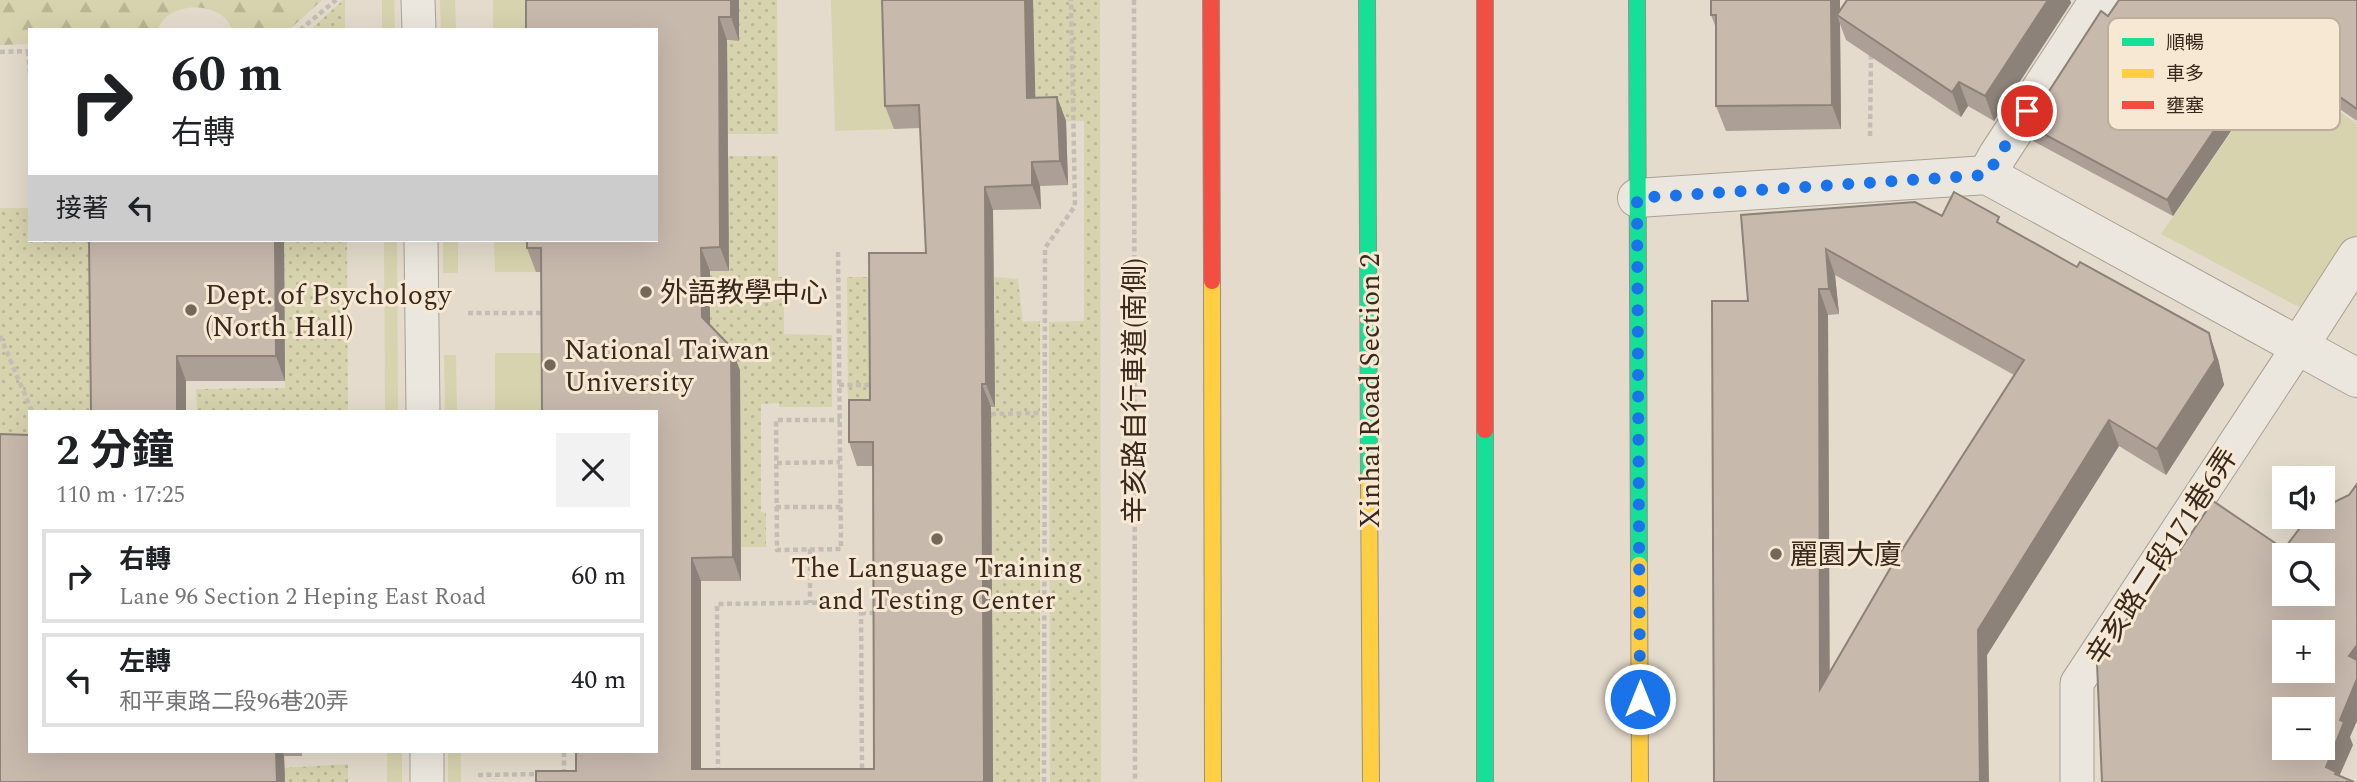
<!DOCTYPE html>
<html lang="zh-TW">
<meta charset="utf-8">
<style>
body{margin:0;font-family:Spectral,"Noto Sans TC",serif;background:#f2f2f2;color:#202124;height:100vh;display:flex;flex-direction:column;font-size:26px;white-space:nowrap}
*{box-sizing:border-box;margin:0}
p{font-size:23px;color:#757577}
.icon{flex:none;width:38px;height:38px;fill:none;stroke:currentColor;stroke-width:2;stroke-linecap:round;stroke-linejoin:round}
.map{position:relative;flex:1;overflow:hidden}
.panel{position:absolute;left:28px;top:410px;width:630px;height:343px;display:flex;flex-direction:column;background:#fff;border-radius:0px;box-shadow:0 7px 28px #0002}
.panel>*{flex:none}
.banner{position:absolute;left:28px;top:28px;width:630px;height:214px;border-radius:0px;box-shadow:0 7px 28px #0002;background:#fff;color:#202124;overflow:hidden}
.buttons{position:absolute;left:2272px;top:466px;display:grid;gap:14px}
.buttons a{display:grid;place-items:center;width:63px;height:63px;border-radius:0px;background:#fff;box-shadow:0 7px 28px #0002;font-size:35px}
.pin{position:absolute;display:grid;place-items:center;width:60px;height:60px;color:#fff;margin:-30px;border:4px solid #fff;border-radius:50%;box-shadow:0 2px 7px #0007}
.me{position:absolute;width:77px;margin:-38px;rotate:0deg;stroke-linejoin:round;filter:drop-shadow(0 0 5px #0008)}
.turn{display:flex;align-items:center;gap:24px;height:147px;padding:0 28px;font-size:32px}
.turn .icon{width:91px;height:91px;stroke-width:2.5}
.turn b{display:block;font-size:49px;line-height:60px}
.then{display:flex;align-items:center;height:66px;padding:0 28px;background:#0003;gap:14px;font-size:26px}
.round{display:grid;place-items:center;flex:none;width:74px;height:74px;border-radius:0px;background:#f2f2f2}
.headline{display:flex;align-items:center;justify-content:space-between;height:119px;padding:0 28px}
h1{font-size:42px;font-weight:700;line-height:52px}
ul{padding:0;list-style:none}
li{display:flex;align-items:center;gap:21px;height:94px;margin:0 14px 10px;padding:0 14px;border:4px solid #e0e0e0;border-radius:0px}
li div{flex:1}
li b{display:block;font-size:26px}
li em{font-style:normal}
.map>svg:first-child{display:block}
.grass{fill:url(#grass-dots)}
.forest{fill:url(#forest-firs)}
.green{fill:#d7d3ae}
.lines{fill:none;stroke-linecap:round;stroke-linejoin:round}
.lane-casing{stroke:#a9a096;stroke-width:35}
.street-casing{stroke:#a9a096;stroke-width:40}
.fast-casing{stroke:#999085;stroke-width:18}
.slow-casing{stroke:#999085;stroke-width:18}
.jam-casing{stroke:#999085;stroke-width:18}
.path{stroke:#c5bdb5;stroke-width:4.5;stroke-dasharray:5 3.5;stroke-linecap:butt}
.lane{stroke:#ece7de;stroke-width:33}
.street{stroke:#ece7de;stroke-width:38}
.fast{stroke:#16e098;stroke-width:16}
.slow{stroke:#ffcf43;stroke-width:16}
.jam{stroke:#f24e42;stroke-width:16}
.wall{fill:#ac9f95;fill-rule:evenodd}
.shaded-wall{fill:#8c8279}
.building{fill:#c8b9ad;stroke:#8c8279;stroke-width:2;fill-rule:evenodd}
.route{stroke:#1a73e8;stroke-width:12;stroke-dasharray:0 21.6}
.poi-dot{fill:#75675a;stroke:#f6e8d2;stroke-width:2.5}
.labels{text-anchor:middle;stroke-width:6;stroke-linejoin:round;paint-order:stroke}
.poi-label{font-size:28px;fill:#39281d;stroke:#f6e8d2;text-anchor:start}
.street-label{font-size:28px;fill:#39281d;stroke:#f6e8d2}
.key{fill:#f6e8d2;stroke:#bdae9c;stroke-width:2}
.key-label{font-size:19px;fill:#39281d}
</style>
<div class="map">
<svg width="2357" height="782" viewBox="0 0 2357 782">
<defs>
<pattern id="grass-dots" width="8" height="8" patternUnits="userSpaceOnUse" patternTransform="scale(1.75)"><rect width="8" height="8" fill="#d7d3ae"/><path d="M2 2h.1M6 6h.1" fill="none" stroke="#b9b595" stroke-width="1.8" stroke-linecap="round"/></pattern>
<pattern id="forest-firs" width="22" height="20" patternUnits="userSpaceOnUse" patternTransform="scale(1.75)"><rect width="22" height="20" fill="#d7d3ae"/><path d="M5 1l3.5 6h-7zM16 11l3.5 6h-7z" fill="#b9b595"/></pattern>
</defs>
<rect width="100%" height="100%" fill="#e4dbcc"/>
<g class="grass">
<polygon points="343,0 345,0 345,30 310,30"/>
<polygon points="739,0 777,0 778,134 728,134 727,41 739,41"/>
<polygon points="1033,0 1100,0 1101,782 1050,782 1049,322 1084,321 1084,121 1036,122"/>
<polygon points="728,156 778,156 778,277 784,277 784,334 832,335 832,407 779,407 779,403 761,404 761,512 766,513 766,547 741,547 740,370 710,341 710,271 729,270"/>
<polygon points="0,208 30,208 30,240 98,240 100,411 30,411 30,517 0,518"/>
<polygon points="284,240 347,240 348,411 197,411 196,389 285,388"/>
<polygon points="847,277 878,277 878,408 848,407"/>
<polygon points="994,277 1018,279 1023,322 1040,321 1040,782 993,782 991,408 994,407"/>
<polygon points="348,764 348,782 285,782 284,768"/>
</g>
<path class="forest" d="M0,0H322L289,30H232C224,0 166,0 158,30H30V44L0,45Z"/>
<g class="green">
<polygon points="382,0 394,0 395,30 382,30"/>
<polygon points="440,0 455,0 456,30 441,30"/>
<rect x="493" y="0" width="42" height="30"/>
<polygon points="831,0 890,0 894,129 835,131"/>
<polygon points="2268,79 2293,96 2302,84 2357,124 2357,239 2310,313 2161,234"/>
<polygon points="384,240 397,240 398,411 385,411"/>
<rect x="443" y="240" width="15" height="33"/>
<polygon points="494,240 536,240 536,272 495,272"/>
<rect x="495" y="353" width="55" height="58"/>
<polygon points="444,355 456,355 457,411 445,411"/>
<rect x="387" y="751" width="15" height="31"/>
<rect x="448" y="751" width="13" height="31"/>
</g>
<g class="lines">
<g class="lane-casing">
<g id="lane">
<polyline points="418,0 419,30"/>
<polyline points="421,240 423,411"/>
<polyline points="427,751 427,782"/>
<polyline points="2077,782 2077,683 2299,346"/>
</g>
</g>
<g class="street-casing">
<g id="street">
<polyline points="1987,175 1998,155 2099,0"/>
<polyline points="1637,198 1987,175 2357,378"/>
<polyline points="2299,346 2357,256"/>
</g>
</g>
<g class="fast-casing">
<g id="fast">
<polyline points="1367,0 1369,477"/>
<polyline points="1637,0 1639,565"/>
<polyline points="1485,430 1485,782"/>
</g>
</g>
<g class="slow-casing">
<g id="slow">
<polyline points="1212,281 1213,782"/>
<polyline points="1369,477 1371,782"/>
<polyline points="1639,565 1640,782"/>
</g>
</g>
<g class="jam-casing">
<g id="jam">
<polyline points="1211,0 1212,281"/>
<polyline points="1485,0 1485,430"/>
</g>
</g>
<g class="path">
<polyline points="1134,0 1135,782"/>
<polyline points="300,30 336,0"/>
<polyline points="28,51 30,74"/>
<polyline points="0,52 30,51"/>
<polyline points="1870,136 1871,53"/>
<polyline points="838,252 841,549 777,550 776,420 840,420"/>
<polyline points="468,313 547,313"/>
<polyline points="0,336 32,411"/>
<polyline points="839,385 873,385"/>
<polyline points="991,414 1044,413"/>
<polyline points="777,463 840,462"/>
<polyline points="776,507 841,507"/>
<polyline points="810,549 810,603"/>
<polygon points="861,602 862,772 718,773 717,604"/>
<polyline points="861,613 878,613"/>
<polyline points="564,774 564,751"/>
<polyline points="478,775 541,774"/>
<polyline points="1044,782 1045,248 1075,206 1071,0"/>
</g>
<use href="#lane" class="lane"/>
<use href="#street" class="street"/>
<use href="#fast" class="fast"/>
<use href="#slow" class="slow"/>
<use href="#jam" class="jam"/>
</g>
<g class="wall">
<polygon points="526,0 739,0 739,41 727,40 729,271 710,271 710,326 740,370 741,581 701,581 701,769 874,769 873,466 857,466 849,442 870,400 926,253 920,128 894,129 885,106 882,0 1033,0 1035,98 1057,97 1066,121 1068,185 1040,186 1041,209 993,210 995,407 991,407 993,782 576,771 656,751 541,272 536,272 527,248"/>
<polygon points="1847,0 2070,0 2071,3 1994,121 1968,106 1961,117 1846,40 1840,24 1841,129 1726,131 1716,106 1716,28 1711,15 1840,10"/>
<polygon points="2357,0 2357,121 2276,65 2173,216 2033,141 2027,125 2108,16"/>
<path d="M1741,215L1942,216L2002,225L2218,359L2224,385L2166,475L2119,446L1987,655L1714,782L1748,301ZM1835,275L2014,375L1829,674L1828,315L1839,314Z"/>
<polygon points="89,240 284,240 285,381 186,381 186,411 91,411"/>
<polygon points="30,751 302,751 302,756 284,756 285,782 0,782"/>
</g>
<g class="shaded-wall">
<polygon points="731,0 739,0 739,41 731,17"/>
<polygon points="1025,0 1033,0 1036,122 1027,98"/>
<polygon points="1831,0 1840,0 1840,17 1837,15 1840,24 1841,129 1832,105"/>
<polygon points="2048,0 2070,0 2071,3 1994,121 1985,96"/>
<polygon points="719,17 727,40 729,271 720,247"/>
<polygon points="2270,48 2276,65 2173,216 2167,200"/>
<polygon points="1959,82 1968,106 1961,117 1952,92"/>
<polygon points="1057,97 1066,121 1068,185 1060,161"/>
<polygon points="1032,162 1040,186 1041,209 1032,185"/>
<polygon points="985,187 993,210 995,407 986,384"/>
<polygon points="275,240 284,240 285,381 276,356"/>
<polygon points="701,248 710,271 710,341 702,317"/>
<polygon points="1826,249 1835,275 1839,314 1829,289"/>
<polygon points="1819,289 1828,315 1830,715 1820,689"/>
<polygon points="2209,333 2218,359 2224,385 2166,475 2157,449"/>
<polygon points="731,347 740,370 741,581 733,557"/>
<polygon points="177,356 186,381 186,411 177,411"/>
<polygon points="982,384 991,407 993,782 984,782"/>
<polygon points="2109,420 2119,446 1987,655 1989,782 1980,782 1978,630"/>
<polygon points="692,558 701,581 701,782 692,769"/>
<polygon points="2357,645 2357,679 2349,656"/>
<polygon points="2357,679 2357,721 2350,737 2353,745 2338,779 2326,767 2340,720"/>
<polygon points="276,751 282,751 284,756 285,782 277,782"/>
</g>
<g class="building">
<polygon points="526,0 731,0 731,17 719,17 720,247 701,248 702,317 731,347 733,557 692,558 692,769 874,769 873,442 849,442 849,400 870,400 869,253 926,253 919,105 885,106 882,0 1025,0 1027,98 1057,97 1060,161 1032,162 1032,185 985,187 986,384 982,384 984,782 536,782 536,771 576,771 576,751 656,751 656,411 542,411 541,248 527,248 527,240 656,240 656,30 526,30"/>
<polygon points="1711,0 1831,0 1832,105 1716,106 1716,15 1711,15"/>
<polygon points="1847,0 2048,0 1985,96 1959,82 1952,92 1837,15"/>
<polygon points="2119,0 2357,0 2357,109 2270,48 2167,200 2027,125 2101,11 2108,16"/>
<path d="M1954,192L1999,217L1997,222L2077,267L2080,262L2209,333L2215,360L2157,449L2109,420L1978,630L1980,782H1714L1712,301H1748L1741,215L1915,202L1942,216ZM1826,249L2024,360L1891,567L1820,689L1819,289H1829Z"/>
<polygon points="89,240 275,240 276,356 177,356 177,411 91,411"/>
<polygon points="0,434 30,435 30,751 276,751 277,782 0,782"/>
<path d="M2357,484V645L2349,656L2357,660V679L2340,720L2344,722L2326,767L2336,772L2335,774L2354,782H2102L2097,663L2164,565L2168,568L2213,501L2284,549L2309,516H2322V508L2349,495ZM2284,555H2322V593H2284ZM2284,632H2322V670H2284ZM2284,709H2322V747H2284Z"/>
</g>
<g class="lines">
<polyline class="route" points="1640,699 1637,198 1987,175 2027,111"/>
</g>
<g class="poi-dot">
<circle cx="646" cy="292" r="7"/>
<circle cx="191" cy="310" r="7"/>
<circle cx="550" cy="365" r="7"/>
<circle cx="937" cy="539" r="7"/>
<circle cx="1776" cy="554" r="7"/>
</g>
<g class="labels">
<g class="poi-label">
<text x="660" y="302">外語教學中心</text>
<text x="205" y="304">Dept. of Psychology<tspan x="205" dy="32">(North Hall)</tspan></text>
<text x="564" y="359">National Taiwan<tspan x="564" dy="32">University</tspan></text>
<text x="1790" y="564">麗園大廈</text>
<text x="937" y="577" text-anchor="middle">The Language Training<tspan x="937" dy="32">and Testing Center</tspan></text>
</g>
<g class="street-label">
<text transform="translate(1134 391) rotate(-90)" y="10">辛亥路自行車道(南側)</text>
<text transform="translate(1369 391) rotate(-90)" y="10">Xinhai Road Section 2</text>
<text transform="translate(2161 556) rotate(-57)" y="10">辛亥路二段171巷6弄</text>
</g>
</g>
<rect x="2108" y="18" width="232" height="112" rx="10" class="key"/>
<rect x="2122" y="38" width="32" height="8" fill="#16e098"/>
<rect x="2122" y="69" width="32" height="9" fill="#ffcf43"/>
<rect x="2122" y="101" width="32" height="8" fill="#f24e42"/>
<g class="key-label">
<text x="2166" y="49">順暢</text>
<text x="2166" y="80">車多</text>
<text x="2166" y="112">壅塞</text>
</g>
</svg>
<div class="buttons">
<a><svg class="icon" aria-label="sound" viewBox="0 0 24 24"><path d="M4 9h4l5-4v14l-5-4H4zM17 9q2 3 0 6"/></svg></a>
<a><svg class="icon" aria-label="search" viewBox="0 0 24 24"><circle cx="10" cy="10" r="6"/><path d="M15 15l6 6"/></svg></a>
<a>+</a>
<a>−</a>
</div>
<div class="pin" style="left:2027px;top:111px;background:#d93025"><svg class="icon" aria-label="arrive" viewBox="0 0 24 24"><path d="M6 21V4h12l-3 4 3 4H6"/></svg></div>
<svg class="me" style="left:1640px;top:699px" viewBox="-20 -20 40 40"><circle r="17" fill="#1a73e8" stroke="#fff" stroke-width="3"/><path d="M0-11L8 9 0 5-8 9z" fill="#fff"/></svg>
<div class="banner">
<div class="turn"><svg class="icon" aria-label="right" viewBox="0 0 24 24"><path d="M7 20v-9h11M14 6l5 5-5 5"/></svg><div><b>60 m</b>右轉</div></div>
<div class="then">接著<svg class="icon" aria-label="left" viewBox="0 0 24 24"><path d="M17 20v-9H6M10 6l-5 5 5 5"/></svg></div>
</div>
<section class="panel">
<div class="headline"><div><h1>2 分鐘</h1><p>110 m · 17:25</p></div><a class="round"><svg class="icon" aria-label="close" viewBox="0 0 24 24"><path d="M6 6l12 12M18 6L6 18"/></svg></a></div>
<ul>
<li><svg class="icon" aria-label="right" viewBox="0 0 24 24"><path d="M7 20v-9h11M14 6l5 5-5 5"/></svg><div><b>右轉</b><p>Lane 96 Section 2 Heping East Road</p></div><em>60 m</em></li>
<li><svg class="icon" aria-label="left" viewBox="0 0 24 24"><path d="M17 20v-9H6M10 6l-5 5 5 5"/></svg><div><b>左轉</b><p>和平東路二段96巷20弄</p></div><em>40 m</em></li>
</ul>
</section>
</div>
